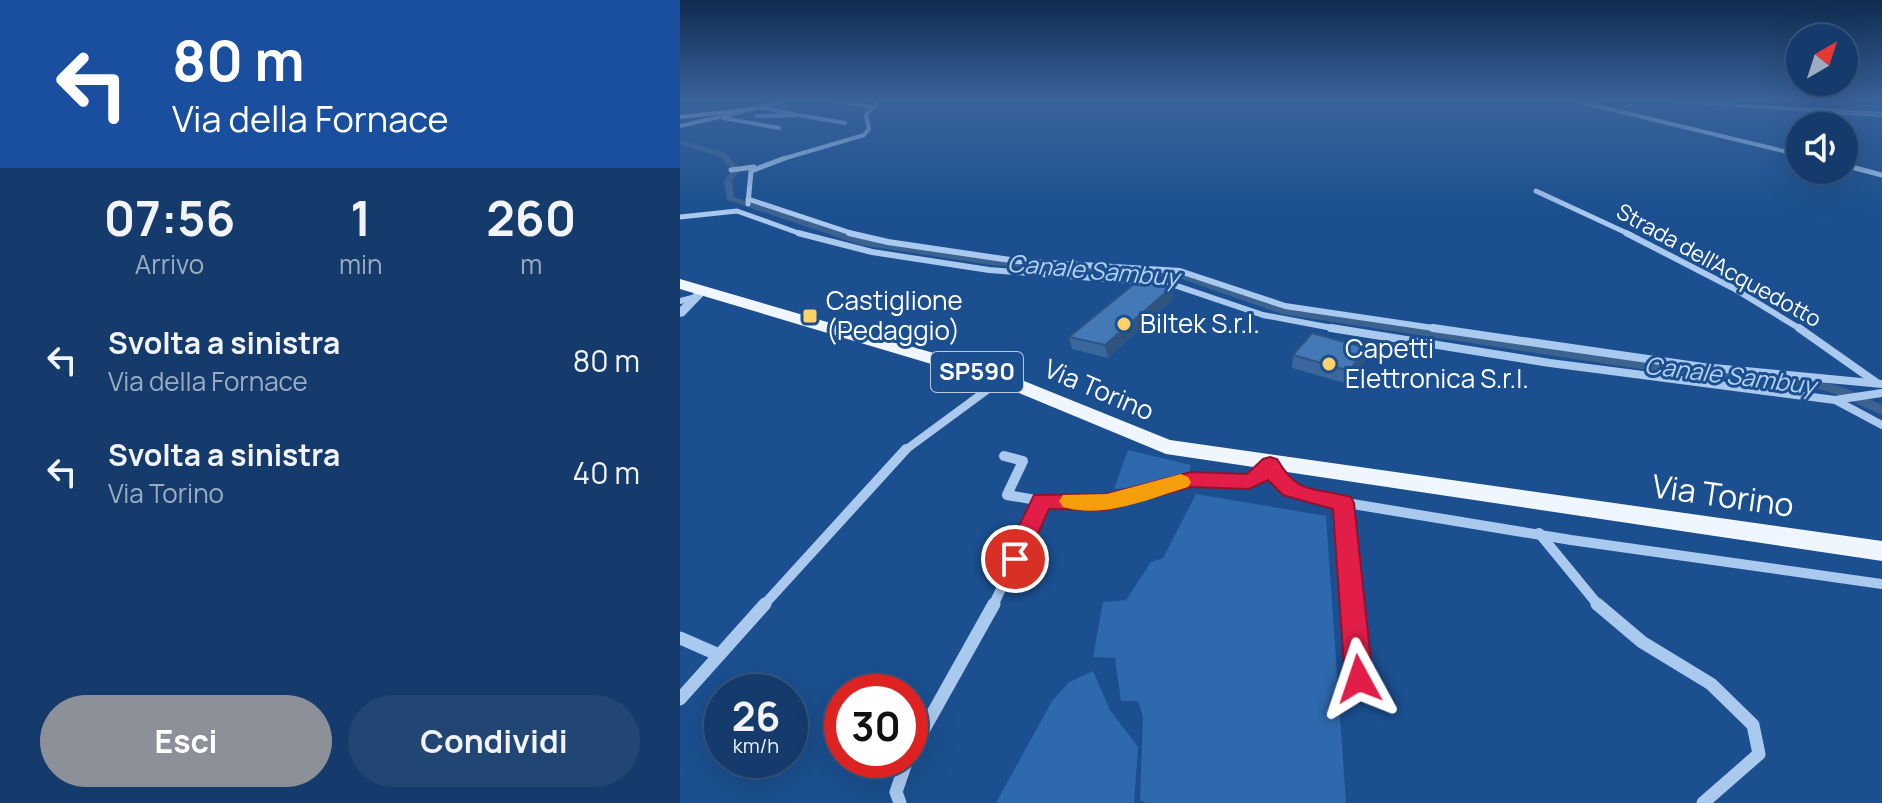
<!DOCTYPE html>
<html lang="it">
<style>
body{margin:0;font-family:Manrope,sans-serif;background:#214673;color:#f1f3f6;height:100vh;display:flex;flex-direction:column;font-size:30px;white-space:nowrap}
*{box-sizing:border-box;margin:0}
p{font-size:26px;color:#9dadc1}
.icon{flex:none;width:44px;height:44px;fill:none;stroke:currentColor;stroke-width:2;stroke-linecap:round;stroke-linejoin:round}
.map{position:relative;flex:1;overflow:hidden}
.drawer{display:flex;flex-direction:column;background:#143b6b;width:680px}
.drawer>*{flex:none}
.guide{background:#1a4fa0;color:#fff;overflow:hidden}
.needle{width:52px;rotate:39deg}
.buttons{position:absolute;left:1106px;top:24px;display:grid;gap:16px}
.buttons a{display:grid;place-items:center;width:72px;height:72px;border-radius:50%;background:#143b6b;box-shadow:0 8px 32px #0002,0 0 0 2px #33557e;font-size:40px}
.speed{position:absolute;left:24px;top:674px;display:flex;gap:16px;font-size:40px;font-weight:700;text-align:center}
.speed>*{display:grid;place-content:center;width:104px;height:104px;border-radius:50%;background:#143b6b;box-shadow:0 8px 32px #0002,0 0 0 2px #33557e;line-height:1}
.speed small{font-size:20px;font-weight:400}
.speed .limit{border:12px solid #d22;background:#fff;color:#111}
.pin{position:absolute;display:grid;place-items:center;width:68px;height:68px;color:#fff;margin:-34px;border:4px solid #fff;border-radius:50%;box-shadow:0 2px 8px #0007}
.me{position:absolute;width:88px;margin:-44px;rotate:355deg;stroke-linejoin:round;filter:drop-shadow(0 0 6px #0008)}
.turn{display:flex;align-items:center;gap:28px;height:168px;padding:0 40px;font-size:36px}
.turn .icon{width:104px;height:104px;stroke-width:2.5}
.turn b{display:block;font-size:56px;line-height:68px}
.eta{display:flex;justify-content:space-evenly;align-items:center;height:136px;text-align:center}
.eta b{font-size:48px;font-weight:700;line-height:56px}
.action{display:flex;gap:16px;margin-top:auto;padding:16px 40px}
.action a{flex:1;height:92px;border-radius:48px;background:#8c9099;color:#fff;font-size:32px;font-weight:700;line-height:92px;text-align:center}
.action a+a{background:#214673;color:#f1f3f6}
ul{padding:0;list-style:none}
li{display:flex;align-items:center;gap:24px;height:112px;padding:0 40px}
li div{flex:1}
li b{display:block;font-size:30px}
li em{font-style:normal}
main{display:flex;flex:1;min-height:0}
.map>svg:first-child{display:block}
.green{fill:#2e69ad}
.water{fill:#3c6290;stroke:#9cc4f0;stroke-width:2}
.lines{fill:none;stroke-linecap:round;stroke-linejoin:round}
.canal{fill:#3c6290;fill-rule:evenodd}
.minor-far5{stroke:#a9c9ee;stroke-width:4}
.minor-far4{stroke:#a9c9ee;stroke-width:5}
.minor-far3{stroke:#a9c9ee;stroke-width:6}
.minor-far2{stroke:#a9c9ee;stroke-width:8}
.minor-far1{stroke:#a9c9ee;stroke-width:10}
.minor{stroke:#a9c9ee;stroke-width:13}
.tertiary{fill:#a9c9ee;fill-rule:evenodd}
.secondary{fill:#d6e6fa;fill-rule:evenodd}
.primary{fill:#f0f6ff;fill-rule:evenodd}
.wall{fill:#3a679d}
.shaded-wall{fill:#305480}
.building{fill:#4478b7;stroke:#305480;stroke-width:2}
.route{fill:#e11d48;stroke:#92132f;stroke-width:2}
.slow{fill:#f59e0b}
.poi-dot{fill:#ffd166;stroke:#1b4f8f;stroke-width:3}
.labels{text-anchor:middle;stroke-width:6;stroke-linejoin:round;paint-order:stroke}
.far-street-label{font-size:22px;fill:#fff;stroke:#1b4f8f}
.far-water-label{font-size:24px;font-style:italic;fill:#b5d3f5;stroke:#1b4f8f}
.shield{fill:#1b4f8f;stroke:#bbcadd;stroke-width:2}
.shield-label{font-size:24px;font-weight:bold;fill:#fff}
.poi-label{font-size:26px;fill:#fff;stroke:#1b4f8f;text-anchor:start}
.street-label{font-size:26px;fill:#fff;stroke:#1b4f8f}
.near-street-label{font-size:32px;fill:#fff;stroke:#1b4f8f}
</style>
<main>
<section class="drawer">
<div class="guide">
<div class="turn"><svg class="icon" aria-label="left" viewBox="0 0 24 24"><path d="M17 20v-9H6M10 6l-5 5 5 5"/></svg><div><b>80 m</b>Via della Fornace</div></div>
</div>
<div class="eta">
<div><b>07:56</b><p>Arrivo</p></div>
<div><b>1</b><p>min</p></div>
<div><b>260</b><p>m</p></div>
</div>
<ul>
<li><svg class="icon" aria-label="left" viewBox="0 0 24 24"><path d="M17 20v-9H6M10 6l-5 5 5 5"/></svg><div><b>Svolta a sinistra</b><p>Via della Fornace</p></div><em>80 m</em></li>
<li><svg class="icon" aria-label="left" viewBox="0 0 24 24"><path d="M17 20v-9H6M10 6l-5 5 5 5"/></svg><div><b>Svolta a sinistra</b><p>Via Torino</p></div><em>40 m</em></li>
</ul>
<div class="action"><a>Esci</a><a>Condividi</a></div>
</section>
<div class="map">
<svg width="1202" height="803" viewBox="0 0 1202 803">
<rect width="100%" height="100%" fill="#1b4f8f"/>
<g class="green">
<polygon points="448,450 511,465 509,474 463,487 434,489"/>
<polygon points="516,494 646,516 666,803 467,803 460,800 463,717 458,701 441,701 435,658 413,657 423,602 446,600 471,562 483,558"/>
<polygon points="413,671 430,710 458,747 454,803 316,803 372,701 389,682"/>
</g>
<polygon class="water" points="990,101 1202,113 1202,116"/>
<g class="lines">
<polygon class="canal" points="0,140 46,153 61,170 52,180 54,197 183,239 312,259 500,272 604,308 960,361 1140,381 1168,389 1202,405 1202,415 1158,395 1139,389 960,369 602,314 499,278 312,265 181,245 47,200 44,180 53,170 40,157 0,144"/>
<g class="minor-far5">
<polyline points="155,101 192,107"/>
<polyline points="896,101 1120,155"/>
<polyline points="118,115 165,123"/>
<polyline points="77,116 118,115 80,107"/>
<polyline points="43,118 99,128"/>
<polyline points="0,126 65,111"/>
<polyline points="99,160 184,135 189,129 186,115 197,103 195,101"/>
</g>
<g class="minor-far4">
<polyline points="1164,165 1202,175"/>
<polyline points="51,170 74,167"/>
<polyline points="856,191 951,235"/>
<polyline points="68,199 177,235"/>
<polyline points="68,204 71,171 105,158"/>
<polyline points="0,217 57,211 124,235"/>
</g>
<g class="minor-far3">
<polyline points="118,233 192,252 309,270 491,284 583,315 663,330"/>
<polyline points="169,233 208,242 337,261 500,271 605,306 767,330"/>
<polyline points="946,233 1053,288 1122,330"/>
<polyline points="0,301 16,297"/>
</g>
<g class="minor-far2">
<polyline points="651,328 870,363 1155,400 1202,393"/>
<polyline points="753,328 1023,367 1202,384"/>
<polyline points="1119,328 1197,383"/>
<polyline points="1157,401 1202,425"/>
<polyline points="224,451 322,379"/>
</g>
<g class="minor-far1">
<polyline points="324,456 343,461 327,495 362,501"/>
<polyline points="663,503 672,606"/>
<polyline points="859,533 919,606"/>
<polyline points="83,606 226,449"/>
<polyline points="313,606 362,501 427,502 511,479 569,482 590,464 600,482 630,497 891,540 1202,584"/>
</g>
<g class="minor">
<polyline points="672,604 679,679"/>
<polyline points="917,604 962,642 1031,684 1073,725 1079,754 1023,803"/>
<polyline points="0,638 39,655"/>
<polyline points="0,699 85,604"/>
<polyline points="230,754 314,604"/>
<polyline points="220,803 216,792 227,760"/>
</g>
<polygon class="tertiary" points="23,287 27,288 27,292 4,316 0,317 0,307 19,288"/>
<polygon class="secondary" points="96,101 108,101 72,111 0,119 0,115 72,107"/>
<polygon class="primary" points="0,279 329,375 490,440 1202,541 1202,561 486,454 315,383 0,289"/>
</g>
<g class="wall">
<polygon points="492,287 493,299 428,358 392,349 389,337"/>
<polygon points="686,348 685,361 668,384 612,368 613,355"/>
</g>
<g class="shaded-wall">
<polygon points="492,287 493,299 428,358 425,345"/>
<polygon points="686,348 685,361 668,384 669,371"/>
</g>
<g class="building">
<polygon points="459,280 492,287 425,345 389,337"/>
<polygon points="632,333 686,348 669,371 613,355"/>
</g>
<linearGradient id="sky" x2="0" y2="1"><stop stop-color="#0f2b4f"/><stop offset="0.47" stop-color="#39639b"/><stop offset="1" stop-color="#39639b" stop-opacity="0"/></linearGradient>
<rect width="1202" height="214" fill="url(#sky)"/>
<path class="route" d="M590,457L597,459C619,497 634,486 671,497L674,503L693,679L689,688L679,692L669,688L665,679L653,509L603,495L588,480L569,489L511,487L427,510L369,509L344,565L335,568L327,565L323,559L354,495L427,494L511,472L567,474L583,459Z"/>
<path class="slow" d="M501,474L508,477L511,482L508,487C469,499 424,519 383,507L379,501L383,495L427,494Z"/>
<g class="poi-dot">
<rect x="122" y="308" width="16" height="16" rx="4"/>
<circle cx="444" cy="324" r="8"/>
<circle cx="649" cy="364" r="8"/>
</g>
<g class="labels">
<g class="far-street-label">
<text transform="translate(1039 265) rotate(29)" y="8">Strada dell'Acquedotto</text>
</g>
<g class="far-water-label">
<text transform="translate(413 271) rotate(5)" y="8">Canale Sambuy</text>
<text transform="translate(1050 376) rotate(7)" y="8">Canale Sambuy</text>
</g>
<rect class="shield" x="251" y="352" width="92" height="40" rx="6"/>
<g class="shield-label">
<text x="297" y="380">SP590</text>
</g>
<g class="poi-label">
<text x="146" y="310">Castiglione<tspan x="146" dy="30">(Pedaggio)</tspan></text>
<text x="460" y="333">Biltek S.r.l.</text>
<text x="665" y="358">Capetti<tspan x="665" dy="30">Elettronica S.r.l.</tspan></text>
</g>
<g class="street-label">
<text transform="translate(419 390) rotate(23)" y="9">Via Torino</text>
</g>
<g class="near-street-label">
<text transform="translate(1043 496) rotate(8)" y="11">Via Torino</text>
</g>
</g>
</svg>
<div class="buttons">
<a><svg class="needle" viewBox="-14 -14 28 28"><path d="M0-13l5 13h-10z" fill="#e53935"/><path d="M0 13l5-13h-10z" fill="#9dadc1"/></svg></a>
<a><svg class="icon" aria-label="sound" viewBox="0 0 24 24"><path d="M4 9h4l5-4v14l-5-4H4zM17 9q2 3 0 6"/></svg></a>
</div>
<div class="speed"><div>26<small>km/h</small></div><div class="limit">30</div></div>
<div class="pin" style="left:335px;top:559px;background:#d93025"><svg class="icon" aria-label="arrive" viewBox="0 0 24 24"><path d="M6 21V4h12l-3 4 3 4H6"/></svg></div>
<svg class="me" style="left:679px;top:679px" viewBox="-20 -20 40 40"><path d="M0-17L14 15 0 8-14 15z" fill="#e11d48" stroke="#fff" stroke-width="4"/></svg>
</div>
</main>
